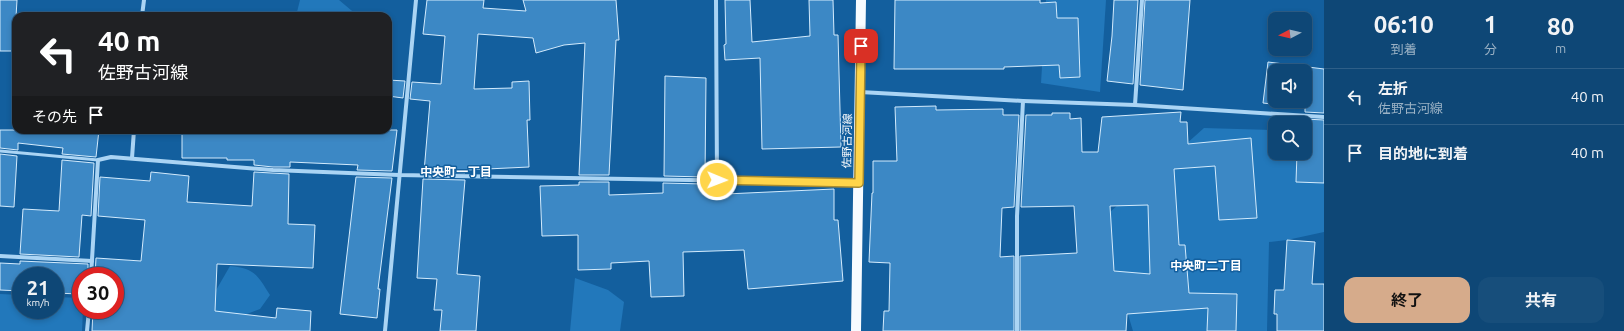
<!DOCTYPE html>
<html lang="ja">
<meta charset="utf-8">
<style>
body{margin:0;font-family:Ubuntu,"Noto Sans JP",sans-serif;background:#174e7b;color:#f1f3f6;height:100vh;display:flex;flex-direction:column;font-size:15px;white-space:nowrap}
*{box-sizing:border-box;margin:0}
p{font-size:13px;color:#9bb2c5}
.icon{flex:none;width:22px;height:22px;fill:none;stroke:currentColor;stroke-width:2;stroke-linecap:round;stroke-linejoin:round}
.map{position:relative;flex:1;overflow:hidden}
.panel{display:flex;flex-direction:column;background:#0e4776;width:300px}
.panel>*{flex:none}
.guide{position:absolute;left:12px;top:12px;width:380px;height:122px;border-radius:12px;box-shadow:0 2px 6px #0003,0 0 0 1px #2e5f88;background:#202124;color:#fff;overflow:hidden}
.needle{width:26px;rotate:263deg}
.fabs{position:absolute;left:1268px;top:12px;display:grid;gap:8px}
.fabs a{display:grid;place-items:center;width:44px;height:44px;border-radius:8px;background:#0e4776;box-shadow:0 2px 6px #0003,0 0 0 1px #2e5f88;font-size:20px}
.speed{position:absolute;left:12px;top:267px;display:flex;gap:8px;font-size:20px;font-weight:700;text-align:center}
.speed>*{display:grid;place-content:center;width:52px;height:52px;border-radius:50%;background:#0e4776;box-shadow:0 2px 6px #0003,0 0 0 1px #2e5f88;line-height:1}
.speed small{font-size:10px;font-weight:400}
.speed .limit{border:6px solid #d22;background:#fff;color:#111}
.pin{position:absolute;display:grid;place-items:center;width:34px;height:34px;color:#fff;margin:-17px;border-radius:8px;box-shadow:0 2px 6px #0006}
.me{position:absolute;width:44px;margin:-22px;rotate:91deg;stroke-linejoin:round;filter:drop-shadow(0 0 3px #0008)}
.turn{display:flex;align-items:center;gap:14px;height:84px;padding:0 20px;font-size:18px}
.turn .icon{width:52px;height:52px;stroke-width:2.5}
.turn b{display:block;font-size:28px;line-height:34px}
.then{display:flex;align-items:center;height:38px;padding:0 20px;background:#0003;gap:8px;font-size:15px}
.eta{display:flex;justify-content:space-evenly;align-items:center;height:68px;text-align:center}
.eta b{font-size:24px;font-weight:700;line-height:28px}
.cta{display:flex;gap:8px;margin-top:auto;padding:8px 20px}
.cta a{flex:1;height:46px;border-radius:12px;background:#d6ab8b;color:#111;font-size:16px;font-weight:700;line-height:46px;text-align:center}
.cta a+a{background:#174e7b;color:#f1f3f6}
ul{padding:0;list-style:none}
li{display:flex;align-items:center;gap:12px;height:56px;padding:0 20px;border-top:1px solid #2e5f88}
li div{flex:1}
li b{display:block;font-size:15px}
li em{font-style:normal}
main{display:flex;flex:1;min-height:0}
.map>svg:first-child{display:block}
.green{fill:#2278bb}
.building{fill:#3c88c5;stroke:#d3ebfd;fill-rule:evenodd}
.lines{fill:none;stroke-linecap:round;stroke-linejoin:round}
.service{stroke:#aad4f4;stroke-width:3}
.minor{stroke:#aad4f4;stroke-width:4}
.primary{stroke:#f7fbff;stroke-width:10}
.route-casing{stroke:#a68a30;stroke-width:10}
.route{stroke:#ffd54a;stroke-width:7}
.labels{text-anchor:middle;stroke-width:3;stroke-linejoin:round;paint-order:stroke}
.street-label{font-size:11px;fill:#fff;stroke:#135f9e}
.neighbourhood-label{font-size:12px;font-weight:bold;fill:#fff;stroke:#135f9e}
</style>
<main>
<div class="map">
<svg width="1324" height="331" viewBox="0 0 1324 331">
<rect width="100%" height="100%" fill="#135f9e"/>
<g class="green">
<polygon points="300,0 339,0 358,16 296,16"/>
<polygon points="1046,0 1106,0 1100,92 1041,83"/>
<polygon points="1204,128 1275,130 1275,153 1305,153 1324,131 1324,232 1287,240 1269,242 1267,331 1133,331 1100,221"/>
<path d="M230,266C255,268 258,276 270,295L260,309L231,320L173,331L214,296L216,302L215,292Z"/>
<polygon points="575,278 608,290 624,302 620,331 570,331"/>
<polygon points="0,294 21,295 21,310 55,310 55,297 81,298 81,310 83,310 82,331 0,331"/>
</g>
<g class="building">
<polygon points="0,0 17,0 14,51 0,51"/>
<polygon points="427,0 484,0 483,8 526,11 523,0 616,0 619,40 616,40 609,175 579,175 585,43 564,45 536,53 533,38 478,34 474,89 512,88 512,82 529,81 530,120 527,120 529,167 466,170 465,173 424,172 430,101 410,99 412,82 441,84 445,36 423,34"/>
<polygon points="725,0 750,0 752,42 810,36 809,0 833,0 834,35 838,35 841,147 762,149 760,58 725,60 724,45 726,44"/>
<polygon points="895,0 1040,0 1040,3 1056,2 1057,18 1078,18 1080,77 1060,78 1059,65 1004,67 1004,69 894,69"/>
<polygon points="1114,0 1138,0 1133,84 1107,81 1112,36"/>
<polygon points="1145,0 1190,0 1183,90 1140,85"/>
<path d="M1268,62L1324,69V113L1305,112V108L1263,103ZM1275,71H1305V101H1275Z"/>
<polygon points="665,76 706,78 705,177 664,176"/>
<polygon points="388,80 405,81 403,98 388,96"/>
<polygon points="936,106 936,110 1003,109 1003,115 1019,115 1014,207 1002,208 1000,257 1014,256 1014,331 883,331 884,311 889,311 890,263 869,262 872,193 873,193 873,161 897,161 895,107"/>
<path d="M1181,112L1180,122H1187L1188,144L1251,138L1257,218L1219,220L1215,166L1174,169L1179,245H1185L1189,293L1237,294L1236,331H1207L1208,308L1127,314L1126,331H1020V256L1077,253L1074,206L1021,207L1026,115H1052V113H1070V119L1081,118L1082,152H1098L1102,117ZM1148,205L1150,274L1114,271L1110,206Z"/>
<polygon points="1305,119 1324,120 1324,183 1296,182 1297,153 1305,153"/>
<polygon points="0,130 99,130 96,157 62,154 63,148 18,143 18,150 0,148"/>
<polygon points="182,130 351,131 351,130 397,130 392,171 357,170 358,165 290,162 290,167 273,167 254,165 254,160 227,160 227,158 182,158"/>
<polygon points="0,154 17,156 14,207 0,206"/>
<polygon points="62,160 94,163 91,216 82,215 79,257 20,254 23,209 59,211"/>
<polygon points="151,172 189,176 187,202 252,206 254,172 289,174 288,224 315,225 313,268 217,264 215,311 276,318 277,308 311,311 310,331 92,331 93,310 115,310 115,276 95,276 96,258 141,261 145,220 98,216 100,177 150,181"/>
<polygon points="356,177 392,178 378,289 380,289 377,318 340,314"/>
<polygon points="423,179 465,180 457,274 480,276 476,331 440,331 442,310 434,310 437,279 417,278"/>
<polygon points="579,182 609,182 609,195 663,193 663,183 704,184 704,195 834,189 834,220 838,220 843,281 748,289 744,250 683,252 684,296 651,297 649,261 611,263 611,269 578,270 578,235 542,236 540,186 579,185"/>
<polygon points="1287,240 1315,242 1312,284 1324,284 1324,331 1277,331 1277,314 1274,314 1275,290 1284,290"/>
<polygon points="20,261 88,264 88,276 80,276 79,294 55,293 55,276 21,276 21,291 0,290 0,263 20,264"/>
</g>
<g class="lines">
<polyline class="service" points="0,151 98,160"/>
<g class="minor">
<polyline points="716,0 717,180"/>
<polyline points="142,16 144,0"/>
<polyline points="860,92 1023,101 1135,105 1324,117"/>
<polyline points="1135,105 1142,0"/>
<polyline points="132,158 134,130"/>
<polyline points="0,256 92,261"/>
<polyline points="91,276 98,160 111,157 273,170 399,175 858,183"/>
<polyline points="87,331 89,310"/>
<polyline points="385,331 416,0"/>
<polyline points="1017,331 1017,216 1023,101"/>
</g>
<polyline class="primary" points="856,331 861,0"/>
</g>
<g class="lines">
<g class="route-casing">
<polyline id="route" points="717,180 859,183 861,46"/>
</g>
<use href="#route" class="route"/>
</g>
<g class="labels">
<g class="street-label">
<text transform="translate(847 141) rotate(-89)" y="4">佐野古河線</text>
</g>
<g class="neighbourhood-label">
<text x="456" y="176">中央町一丁目</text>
<text x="1206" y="270">中央町二丁目</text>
</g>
</g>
</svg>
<div class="fabs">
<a><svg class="needle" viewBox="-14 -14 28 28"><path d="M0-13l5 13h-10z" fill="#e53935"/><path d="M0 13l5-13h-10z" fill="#9bb2c5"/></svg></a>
<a><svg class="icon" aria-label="sound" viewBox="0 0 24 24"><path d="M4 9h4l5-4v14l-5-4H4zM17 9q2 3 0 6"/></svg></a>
<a><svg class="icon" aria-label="search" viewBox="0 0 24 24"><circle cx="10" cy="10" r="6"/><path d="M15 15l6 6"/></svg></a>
</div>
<div class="speed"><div>21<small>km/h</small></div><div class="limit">30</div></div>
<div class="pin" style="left:861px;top:46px;background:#d93025"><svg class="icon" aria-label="arrive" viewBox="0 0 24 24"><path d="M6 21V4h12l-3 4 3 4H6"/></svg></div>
<svg class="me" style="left:717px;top:180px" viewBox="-20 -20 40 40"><circle r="17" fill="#ffd54a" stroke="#fff" stroke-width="3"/><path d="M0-11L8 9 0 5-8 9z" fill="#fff"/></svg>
<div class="guide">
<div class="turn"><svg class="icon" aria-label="left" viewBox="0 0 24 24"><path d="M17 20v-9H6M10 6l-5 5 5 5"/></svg><div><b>40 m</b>佐野古河線</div></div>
<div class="then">その先<svg class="icon" aria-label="arrive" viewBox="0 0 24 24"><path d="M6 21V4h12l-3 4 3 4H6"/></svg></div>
</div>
</div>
<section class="panel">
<div class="eta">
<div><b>06:10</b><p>到着</p></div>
<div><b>1</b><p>分</p></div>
<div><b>80</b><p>m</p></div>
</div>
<ul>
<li><svg class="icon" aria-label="left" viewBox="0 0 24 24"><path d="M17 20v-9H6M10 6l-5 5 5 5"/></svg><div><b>左折</b><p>佐野古河線</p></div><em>40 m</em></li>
<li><svg class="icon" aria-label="arrive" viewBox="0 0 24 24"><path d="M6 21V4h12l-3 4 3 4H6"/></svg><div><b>目的地に到着</b></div><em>40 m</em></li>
</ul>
<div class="cta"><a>終了</a><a>共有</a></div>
</section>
</main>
